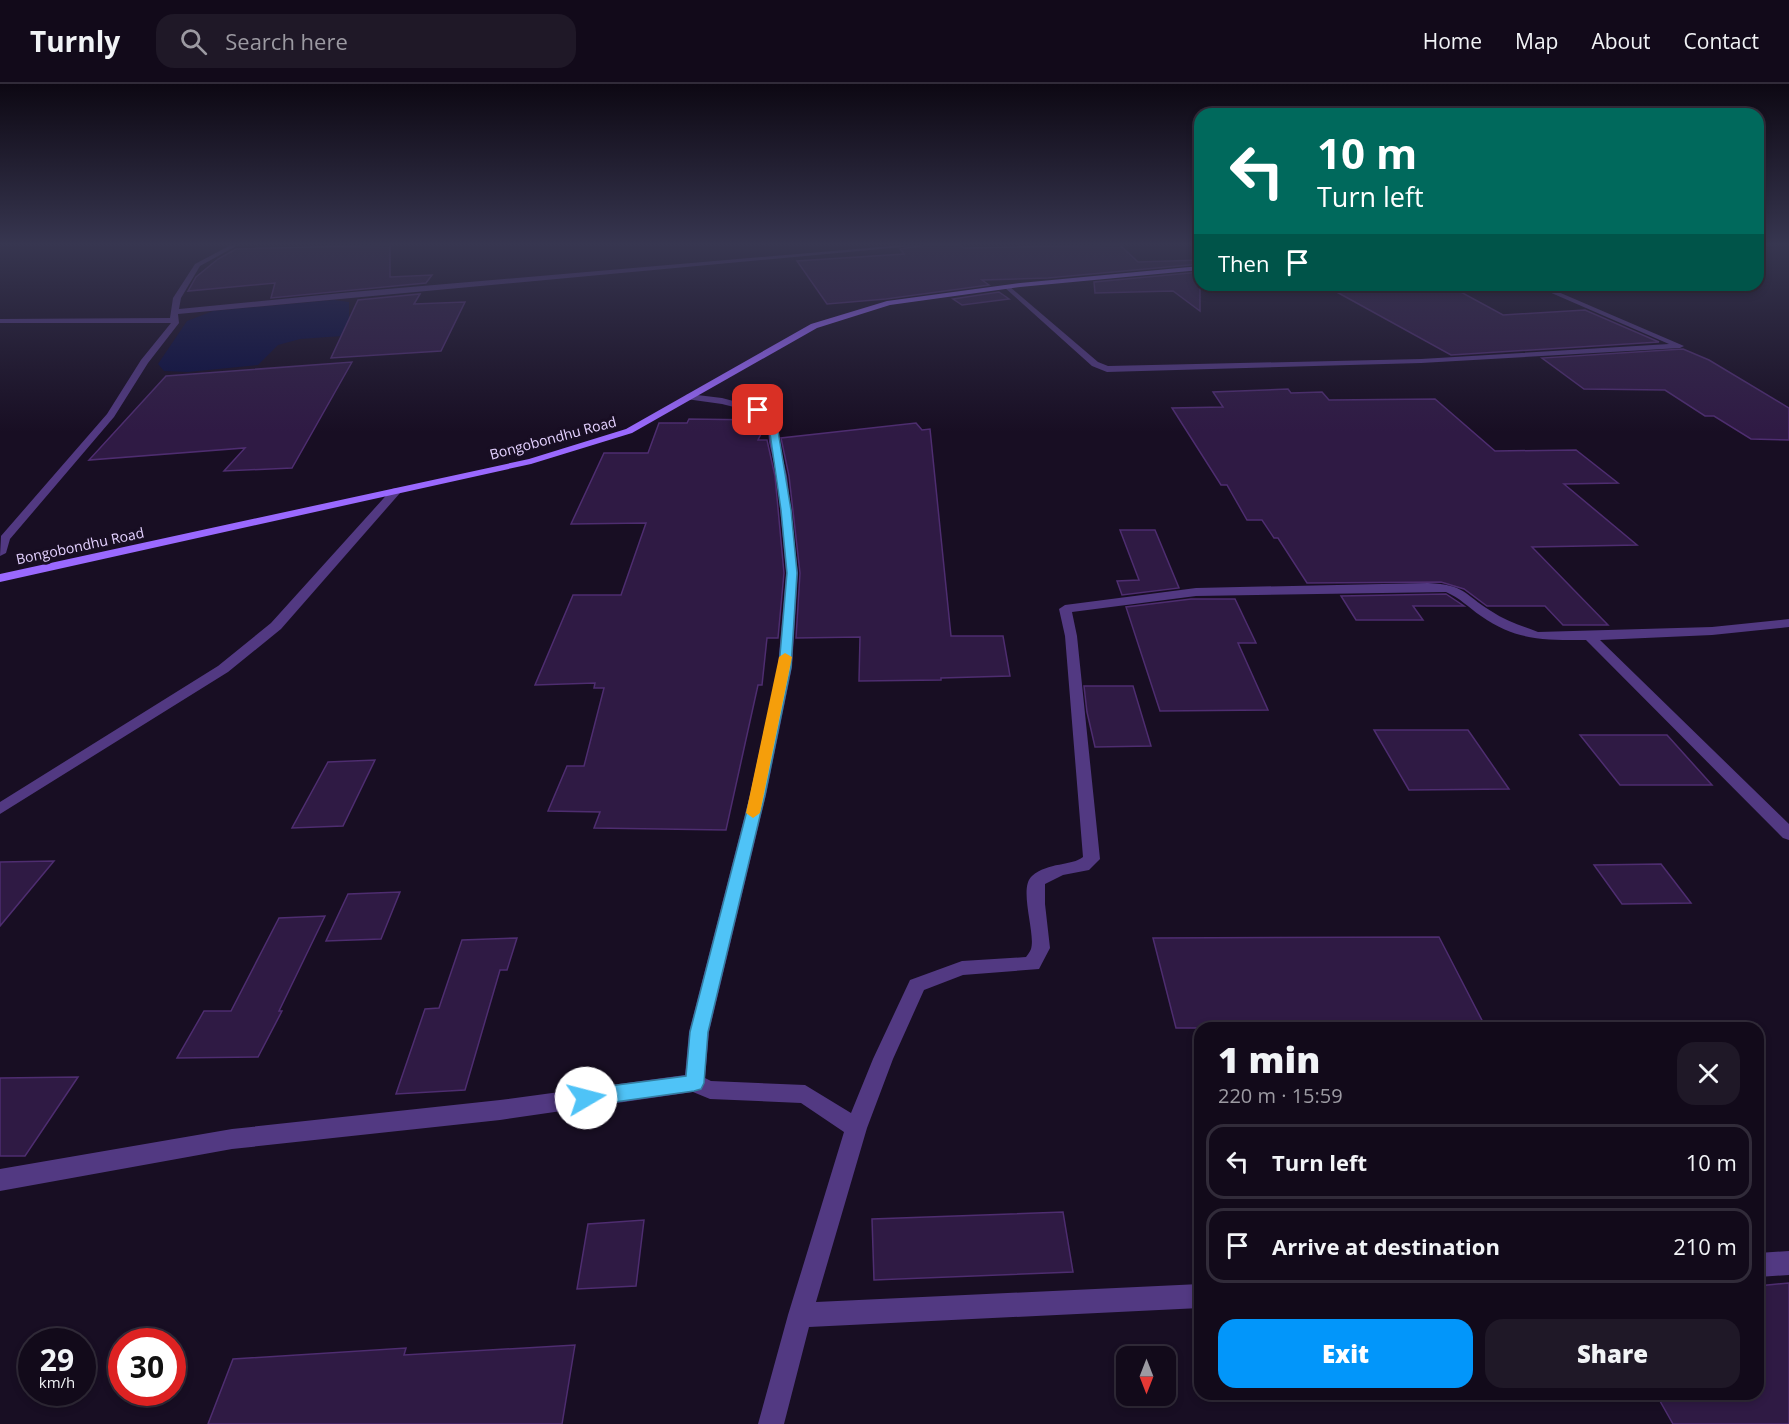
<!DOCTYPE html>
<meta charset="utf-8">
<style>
body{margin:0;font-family:"Open Sans",sans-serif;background:#1f1827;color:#f1f3f6;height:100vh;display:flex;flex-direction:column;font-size:22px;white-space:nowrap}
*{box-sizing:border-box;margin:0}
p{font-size:20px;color:#9c9aa2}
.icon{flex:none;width:33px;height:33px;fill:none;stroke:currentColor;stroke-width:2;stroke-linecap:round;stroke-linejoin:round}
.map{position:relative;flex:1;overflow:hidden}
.details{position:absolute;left:1194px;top:938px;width:570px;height:378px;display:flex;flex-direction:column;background:#120a1a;border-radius:18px;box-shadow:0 3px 9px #0003,0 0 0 2px #312b39}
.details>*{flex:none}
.guide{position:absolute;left:1194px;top:24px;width:570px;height:183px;border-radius:18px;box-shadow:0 3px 9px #0003,0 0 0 2px #312b39;background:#00695c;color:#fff;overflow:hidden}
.needle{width:39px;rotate:180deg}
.controls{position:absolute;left:1116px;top:1262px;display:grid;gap:12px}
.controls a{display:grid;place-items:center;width:60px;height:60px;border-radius:12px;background:#120a1a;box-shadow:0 3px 9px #0003,0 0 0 2px #312b39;font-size:30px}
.speed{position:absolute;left:18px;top:1244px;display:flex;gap:12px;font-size:30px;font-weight:700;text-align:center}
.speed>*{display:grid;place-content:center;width:78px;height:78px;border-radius:50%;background:#120a1a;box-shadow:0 3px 9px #0003,0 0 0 2px #312b39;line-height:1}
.speed small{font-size:15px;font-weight:400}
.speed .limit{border:9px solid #d22;background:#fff;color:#111}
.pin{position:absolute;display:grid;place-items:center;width:51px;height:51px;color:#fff;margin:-26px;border-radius:12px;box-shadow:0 3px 9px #0006}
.me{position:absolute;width:66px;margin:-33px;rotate:82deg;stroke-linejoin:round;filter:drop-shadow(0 0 4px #0008)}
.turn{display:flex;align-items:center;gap:21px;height:126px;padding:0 24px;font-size:27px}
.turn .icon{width:78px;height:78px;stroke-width:2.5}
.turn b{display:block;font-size:42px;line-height:51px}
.then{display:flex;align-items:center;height:57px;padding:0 24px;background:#0003;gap:12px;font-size:22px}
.round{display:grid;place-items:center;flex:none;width:63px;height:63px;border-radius:18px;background:#1f1827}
.summary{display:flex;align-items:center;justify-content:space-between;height:102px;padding:0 24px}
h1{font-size:36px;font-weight:800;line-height:45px}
.primary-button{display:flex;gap:12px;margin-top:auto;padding:12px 24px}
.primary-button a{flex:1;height:69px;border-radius:18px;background:#0296fa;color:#fff;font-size:24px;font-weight:800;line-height:69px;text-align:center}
.primary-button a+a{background:#1f1827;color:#f1f3f6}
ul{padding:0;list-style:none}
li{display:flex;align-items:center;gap:18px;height:75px;margin:0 12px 9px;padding:0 12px;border:3px solid #312b39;border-radius:18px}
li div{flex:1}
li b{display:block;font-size:22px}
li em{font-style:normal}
header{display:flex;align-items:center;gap:36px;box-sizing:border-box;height:84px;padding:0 30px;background:#120a1a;border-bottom:2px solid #312b39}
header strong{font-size:28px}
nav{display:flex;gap:33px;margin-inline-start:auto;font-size:21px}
.search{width:420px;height:54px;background:#1f1827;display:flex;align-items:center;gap:15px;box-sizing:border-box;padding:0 21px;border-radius:18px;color:#9c9aa2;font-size:22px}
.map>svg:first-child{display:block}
.water{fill:#0a0d40}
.building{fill:#2f1a44;stroke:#4e2d70;stroke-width:1.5}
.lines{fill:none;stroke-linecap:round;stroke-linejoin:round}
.street{fill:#523982;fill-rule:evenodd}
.secondary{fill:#9a69fe;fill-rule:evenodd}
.route{fill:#4fc3f7;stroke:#337fa1;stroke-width:1.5}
.slow{fill:#f59e0b}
.labels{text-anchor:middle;stroke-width:6;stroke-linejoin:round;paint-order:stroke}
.far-street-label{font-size:14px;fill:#e4d1ff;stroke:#180e23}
</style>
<header>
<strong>Turnly</strong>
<div class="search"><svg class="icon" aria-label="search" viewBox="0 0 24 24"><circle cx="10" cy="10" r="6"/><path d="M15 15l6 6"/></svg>Search here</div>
<nav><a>Home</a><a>Map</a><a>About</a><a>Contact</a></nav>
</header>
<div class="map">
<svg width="1789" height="1340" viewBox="0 0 1789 1340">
<rect width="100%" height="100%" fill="#180e23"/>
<polygon class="water" points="334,216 349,218 349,242 342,252 300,255 278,261 258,281 188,288 164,287 158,280 187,237 213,227"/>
<g class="building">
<polygon points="390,161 390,193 432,191 426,199 271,214 275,199 188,207 196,193 218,175 236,165"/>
<polygon points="926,161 960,161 964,164 1120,161 1138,178 1200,176 1200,180 1048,194 982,196 989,201 886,215 827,220 797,177 904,170 900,165"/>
<polygon points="1200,188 1200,227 1173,207 1095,209 1094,198"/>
<polygon points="1324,201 1448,201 1503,231 1585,226 1659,258 1451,271"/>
<polygon points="999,208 1009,215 962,221 953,215"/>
<polygon points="420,210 414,220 465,218 441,267 331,274 358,216"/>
<polygon points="1683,265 1709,276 1789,324 1789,356 1751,355 1714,332 1705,332 1665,306 1584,305 1542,274"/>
<polygon points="352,278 292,384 224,387 245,364 89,376 166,292"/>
<polygon points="1288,305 1291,309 1322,308 1329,316 1435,315 1495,367 1576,366 1618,399 1564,400 1637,461 1532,463 1608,541 1563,541 1545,522 1487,522 1464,505 1441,498 1307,499 1278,454 1274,454 1262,436 1247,436 1227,401 1221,401 1172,324 1223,323 1213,308"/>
<polygon points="689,335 759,336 765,342 758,356 767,356 775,392 784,489 778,554 767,554 762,601 758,601 726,746 594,744 600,728 548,727 567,682 584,682 604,604 594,604 595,599 535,601 573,511 621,511 646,439 571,440 604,369 648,369 659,339 687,339"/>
<polygon points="916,339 922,346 930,345 951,552 1003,552 1010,592 941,594 941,596 859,597 860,553 796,554 800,489 789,392 781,354"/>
<polygon points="1120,446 1155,446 1179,504 1122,511 1117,497 1139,496"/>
<polygon points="1446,510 1464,522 1413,522 1423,536 1356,536 1341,512"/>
<polygon points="1191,515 1235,515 1256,559 1238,559 1268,626 1160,627 1126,523"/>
<polygon points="1084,602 1133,602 1151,662 1095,663 1087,628"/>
<polygon points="1374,646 1468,646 1509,705 1409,706"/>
<polygon points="1580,651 1667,651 1712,701 1620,701"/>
<polygon points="375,676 343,742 292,744 328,678"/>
<polygon points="54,777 0,842 0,778"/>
<polygon points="1661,780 1691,819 1622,820 1594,781"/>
<polygon points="400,808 381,855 326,857 348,810"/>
<polygon points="325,832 279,927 282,927 258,973 177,974 204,927 231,927 279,834"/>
<polygon points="1439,853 1486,944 1176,944 1153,854"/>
<polygon points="517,854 507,886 500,886 465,1006 396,1010 425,925 439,924 462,856"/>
<polygon points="78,993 25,1072 0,1072 0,994"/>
<polygon points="1063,1128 1073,1188 874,1196 872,1135"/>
<polygon points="644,1136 636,1202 577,1205 588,1140"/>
<polygon points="1789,1199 1789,1340 1673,1340 1656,1310 1758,1310 1758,1202"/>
<polygon points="575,1261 562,1340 208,1340 233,1275 406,1264 404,1271"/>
</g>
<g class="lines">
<g class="street">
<polygon points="231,161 238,161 200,182 181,214 179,225 352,208 903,161 924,161 178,230 179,239 148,279 114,333 10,455 6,469 0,472 1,452 107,330 141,276 171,239 0,239 0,235 170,234 173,214 195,180"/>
<polygon points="1533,201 1542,201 1684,262 1680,264 1421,279 1107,288 1092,282 1004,203 1009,202 1098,278 1108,282 1421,275 1669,260"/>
<path d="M689,310L722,314L760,324L778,341L779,358L787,392L798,489L792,583L766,711L709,948L705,994L711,997L805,1001L851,1029L873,975L910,896L962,877L1026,873C1028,870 1030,868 1031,865C1036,849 1018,804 1032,792C1048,778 1072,782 1083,773L1065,552L1059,525L1065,521L1196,504L1428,499C1466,501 1462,509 1491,527C1506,537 1522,542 1538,548L1712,543L1789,535V543L1712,551L1600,556L1789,740V756L1783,754L1586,556C1544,556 1517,557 1481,532C1468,523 1460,514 1446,508L1196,512L1072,528L1077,552L1100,775L1089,786L1063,791L1045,800V820L1050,864L1039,885L963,891L924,906L893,975L867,1044L816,1218L1200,1200V1224L809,1243L784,1340H758L788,1231L844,1048L801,1019L710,1015L693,1008L500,1036L232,1065L0,1107V1085L232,1045L500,1016L685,991L689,948L750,711L778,583L786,489L777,392L769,358L768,342L754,328L722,320L686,315V311Z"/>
<polygon points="396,404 401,407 400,409 281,545 228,588 0,730 0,718 218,582 271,539 392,405"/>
<polygon points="1789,1167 1789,1191 1758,1193 1758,1169"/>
</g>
<polygon class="secondary" points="1200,182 1200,186 1020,203 890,221 817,244 632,349 531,380 0,498 0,490 529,375 626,345 811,240 887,217 1020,199"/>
</g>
<linearGradient id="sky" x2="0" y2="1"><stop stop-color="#0d0813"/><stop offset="0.46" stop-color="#373650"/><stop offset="1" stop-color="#373650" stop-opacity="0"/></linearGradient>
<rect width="1789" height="348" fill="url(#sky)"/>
<polygon class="route" points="755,324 760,324 777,341 791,426 797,489 791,583 765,711 708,948 704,999 701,1005 694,1007 586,1022 579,1020 577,1014 579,1008 586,1005 686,992 690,948 751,711 779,583 787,489 781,426 769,342 755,327"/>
<polygon class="slow" points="785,569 792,573 760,729 753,734 746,729 779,573"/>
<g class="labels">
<g class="far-street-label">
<text transform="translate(553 354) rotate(-15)" y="5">Bongobondhu Road</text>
<text transform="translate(80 462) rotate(-12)" y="5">Bongobondhu Road</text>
</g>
</g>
</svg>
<div class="controls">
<a><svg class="needle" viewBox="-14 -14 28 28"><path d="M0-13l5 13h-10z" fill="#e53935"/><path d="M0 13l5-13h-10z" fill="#9c9aa2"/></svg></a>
</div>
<div class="speed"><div>29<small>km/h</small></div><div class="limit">30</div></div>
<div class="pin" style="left:758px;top:326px;background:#d93025"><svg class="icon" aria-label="arrive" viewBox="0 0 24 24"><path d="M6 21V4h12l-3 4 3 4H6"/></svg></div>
<svg class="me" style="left:586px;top:1014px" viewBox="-20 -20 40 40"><circle r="19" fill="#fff"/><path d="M0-13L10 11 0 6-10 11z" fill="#4fc3f7"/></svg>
<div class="guide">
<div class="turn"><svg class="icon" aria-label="left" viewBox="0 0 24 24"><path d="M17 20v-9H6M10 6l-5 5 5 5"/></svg><div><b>10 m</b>Turn left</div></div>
<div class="then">Then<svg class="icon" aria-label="arrive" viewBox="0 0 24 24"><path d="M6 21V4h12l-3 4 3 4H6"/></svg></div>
</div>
<section class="details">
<div class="summary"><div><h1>1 min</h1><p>220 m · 15:59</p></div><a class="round"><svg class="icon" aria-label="close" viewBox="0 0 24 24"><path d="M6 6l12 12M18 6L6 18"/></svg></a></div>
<ul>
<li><svg class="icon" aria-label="left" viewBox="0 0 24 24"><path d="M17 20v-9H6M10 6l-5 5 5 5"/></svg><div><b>Turn left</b></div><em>10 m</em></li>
<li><svg class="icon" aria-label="arrive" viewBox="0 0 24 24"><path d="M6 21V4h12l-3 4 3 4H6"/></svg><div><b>Arrive at destination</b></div><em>210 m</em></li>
</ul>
<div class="primary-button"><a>Exit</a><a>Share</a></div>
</section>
</div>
